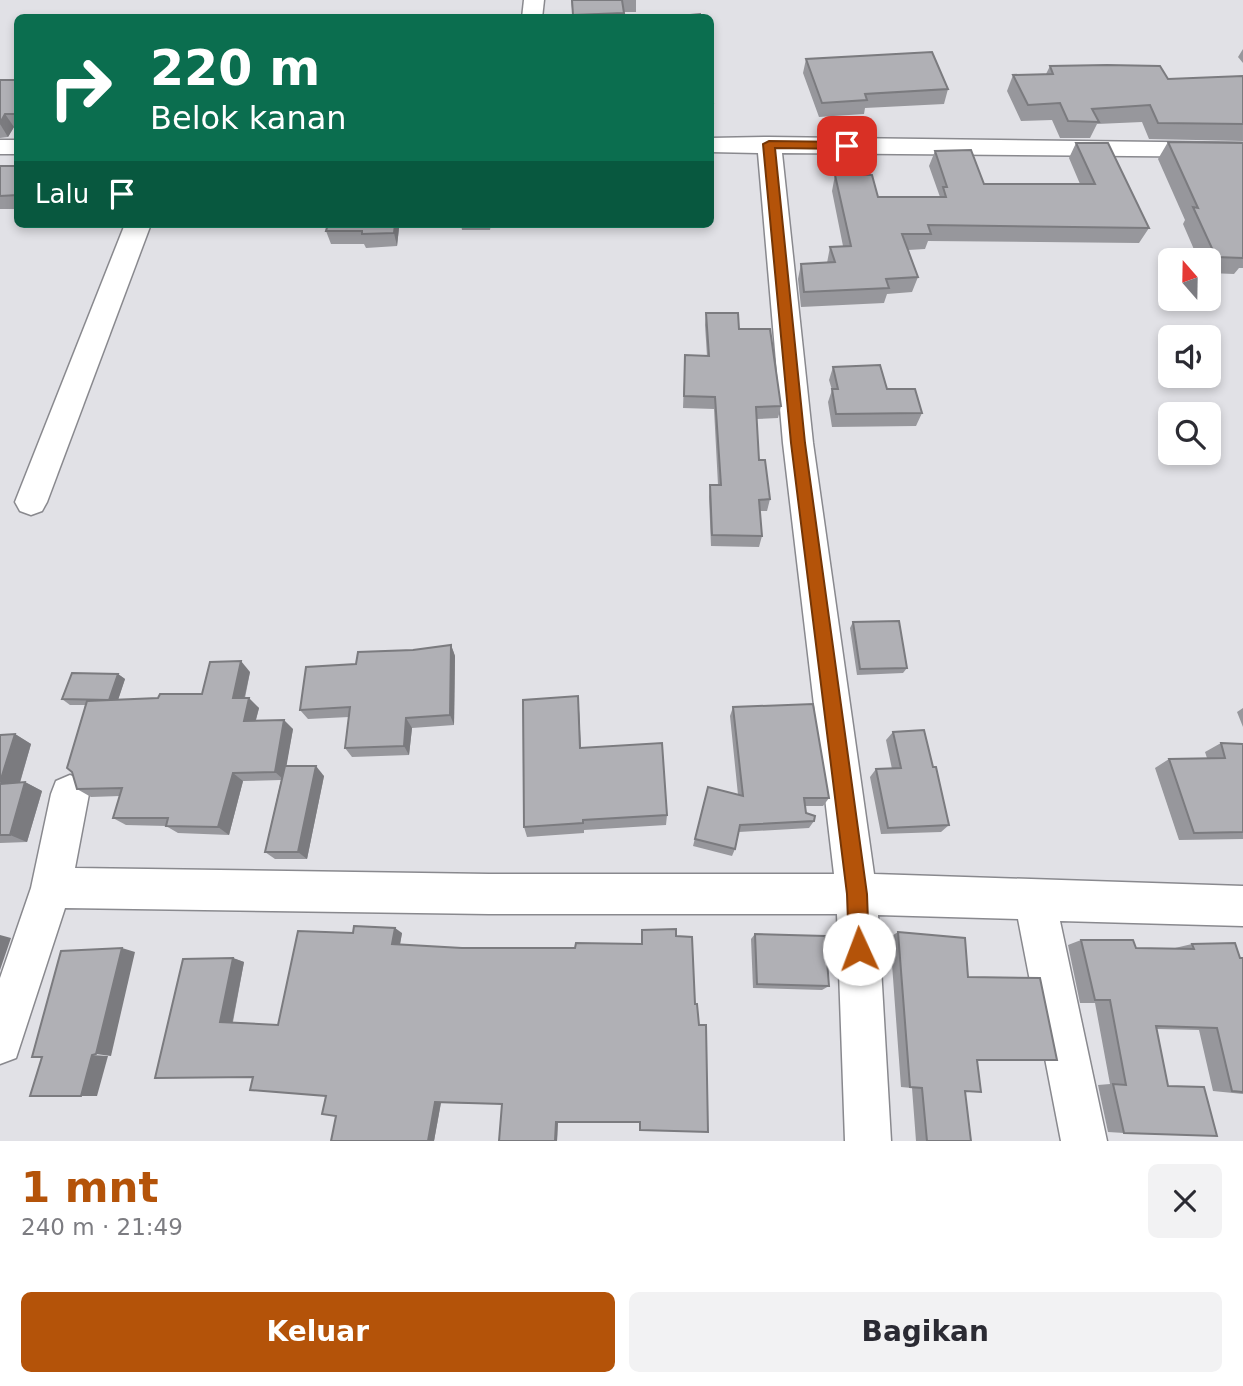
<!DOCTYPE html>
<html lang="id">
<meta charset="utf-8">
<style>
body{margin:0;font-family:"DejaVu Sans",sans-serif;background:#f2f2f3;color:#2b2b33;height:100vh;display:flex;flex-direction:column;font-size:26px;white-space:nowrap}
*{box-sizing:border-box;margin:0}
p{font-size:23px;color:#7c7c81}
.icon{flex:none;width:38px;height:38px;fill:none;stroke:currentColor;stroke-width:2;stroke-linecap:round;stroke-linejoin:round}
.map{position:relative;height:1141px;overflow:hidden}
.details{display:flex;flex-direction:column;background:#fff;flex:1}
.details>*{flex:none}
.hud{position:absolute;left:14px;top:14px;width:700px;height:214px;border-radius:10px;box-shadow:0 4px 10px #0003;background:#0b6e4f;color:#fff;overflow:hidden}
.needle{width:46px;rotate:340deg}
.buttons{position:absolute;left:1158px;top:248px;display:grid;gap:14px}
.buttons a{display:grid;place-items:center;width:63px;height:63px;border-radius:10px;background:#fff;box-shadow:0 4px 10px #0003;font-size:35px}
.pin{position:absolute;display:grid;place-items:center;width:60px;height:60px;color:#fff;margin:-30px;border-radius:14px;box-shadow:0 4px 10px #0006}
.me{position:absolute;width:77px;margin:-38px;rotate:358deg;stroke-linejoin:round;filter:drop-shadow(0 0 5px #0008)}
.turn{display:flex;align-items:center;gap:24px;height:147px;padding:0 21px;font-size:32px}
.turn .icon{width:91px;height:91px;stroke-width:2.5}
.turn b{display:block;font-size:49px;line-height:60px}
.then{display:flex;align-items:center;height:66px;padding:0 21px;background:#0003;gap:14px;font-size:26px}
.round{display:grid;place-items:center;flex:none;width:74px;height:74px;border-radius:10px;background:#f2f2f3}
.summary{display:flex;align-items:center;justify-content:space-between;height:119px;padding:0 21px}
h1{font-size:42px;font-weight:700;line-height:52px;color:#b45309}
.action{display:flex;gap:14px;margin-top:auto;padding:14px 21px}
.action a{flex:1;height:80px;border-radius:10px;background:#b45309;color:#fff;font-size:28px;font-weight:700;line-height:80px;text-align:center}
.action a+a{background:#f2f2f3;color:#2b2b33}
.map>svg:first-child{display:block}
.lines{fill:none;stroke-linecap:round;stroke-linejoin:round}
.street-casing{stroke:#89898e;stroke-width:3}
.street{fill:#fff;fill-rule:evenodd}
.wall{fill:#97979c}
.shaded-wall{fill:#7b7b7f}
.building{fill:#b0b0b5;stroke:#7b7b7f;stroke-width:2}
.route{fill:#b45309;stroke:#753606;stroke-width:2}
</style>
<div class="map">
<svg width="1243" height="1141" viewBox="0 0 1243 1141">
<rect width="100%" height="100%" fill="#e1e1e6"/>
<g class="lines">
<g class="street-casing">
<g id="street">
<polygon points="524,0 544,0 542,18 522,18"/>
<polygon points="769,137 1243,143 1243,157 782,153 813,443 874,874 1243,886 1243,926 1060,921 1107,1141 1061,1141 1018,919 878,915 891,1141 845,1141 837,914 489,914 65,908 16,1058 0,1064 0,978 31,888 51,794 56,781 70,775 84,781 89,794 75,868 489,874 834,874 783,443 758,153 710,152 710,138"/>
<rect x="0" y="140" width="18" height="14"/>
<polygon points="125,224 151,224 47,502 42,511 31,515 20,511 15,502"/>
</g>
</g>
<use href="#street" class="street"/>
</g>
<g class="wall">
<polygon points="571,0 636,0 636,12 624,12 624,18 573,18"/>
<polygon points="1243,49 1243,63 1238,57"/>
<polygon points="806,59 948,89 944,104 865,108 864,114 819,117 803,73"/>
<polygon points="1050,66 1168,79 1243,76 1243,141 1149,139 1142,122 1097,124 1090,138 1060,138 1052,120 1021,121 1007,91 1013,75 1046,74"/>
<polygon points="0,80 18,80 18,127 14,127 8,137 0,138"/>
<polygon points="710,84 713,103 712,117 710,117"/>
<polygon points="1168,142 1243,143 1243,268 1239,268 1234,274 1209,273 1209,261 1199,261 1183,224 1185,220 1158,159"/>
<polygon points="1076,143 1149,228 1139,243 928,241 925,249 908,250 918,277 912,292 887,294 884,303 801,307 798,279 801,264 827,263 830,247 843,246 832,191 835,175 878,197 940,197 929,166 935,151 984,184 1080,184 1069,158"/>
<rect x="0" y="166" width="18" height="43"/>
<polygon points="150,224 171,224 171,227 152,228"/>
<polygon points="328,224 491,224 490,230 462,230 461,225 399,228 397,246 366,248 364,244 331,244 326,231"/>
<polygon points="706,313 739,329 781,406 778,418 756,419 759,460 770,499 767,511 760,511 762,536 759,547 711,546 709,497 710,485 718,485 714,409 683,408 685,355 707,356 705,325"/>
<polygon points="833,367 887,389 922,413 916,426 832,427 828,402 832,390 829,380"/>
<polygon points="853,622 907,668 903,673 857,675 850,628"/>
<polygon points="451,645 455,656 454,725 412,728 409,755 352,757 345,748 349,717 308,719 300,710 356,664 413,650"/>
<polygon points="250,672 245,698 259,708 256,720 293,729 286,766 324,776 307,859 275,859 265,852 281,780 243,781 229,835 178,833 166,826 126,825 113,818 120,796 91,797 77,789 72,772 85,705 70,705 62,699 118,674 125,679 118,700 158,698 202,694"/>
<polygon points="733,707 829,798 823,806 805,806 806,813 814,821 809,828 739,832 735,849 732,856 693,846 708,787 738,795 730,716"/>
<polygon points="1243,708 1243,727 1237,712"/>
<polygon points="579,710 581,748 667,815 666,825 584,830 584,833 527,837 524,827"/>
<polygon points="893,732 933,767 949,825 941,832 881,834 870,777 876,769 892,769 886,740"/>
<polygon points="15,734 31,744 20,783 25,782 42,791 27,842 0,843 0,735"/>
<polygon points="1221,743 1243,744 1243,839 1179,840 1155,768 1169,759 1207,758 1205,752"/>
<polygon points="642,930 640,1130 639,1122 558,1122 557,1141 499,1141 502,1104 441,1103 434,1141 336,1116 326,1096 253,1078 155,1078 233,958 244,962 233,1022 278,1025 353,933 402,933 400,945 462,948 575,948 642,944"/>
<polygon points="898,932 968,977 1057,1060 1043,1061 977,1061 981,1092 965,1092 971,1141 916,1141 912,1088 901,1087 890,937"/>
<polygon points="755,934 829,986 822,990 753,988 751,939"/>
<polygon points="1081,940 1136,948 1175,948 1192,944 1243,958 1243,1094 1213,1091 1199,1030 1157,1029 1124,1133 1108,1132 1098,1085 1110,1084 1095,1003 1080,1003 1068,945"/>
</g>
<g class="shaded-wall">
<polygon points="5,114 14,127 8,137 0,124"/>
<polygon points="395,224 399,224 399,228 397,246 394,233"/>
<polygon points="451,645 455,656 454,725 450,715"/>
<polygon points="241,661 250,672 242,708 233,698"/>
<polygon points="118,674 125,679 116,706 109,701"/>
<polygon points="578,696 579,710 581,760 580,748"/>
<polygon points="249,698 259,708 253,730 244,721"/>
<polygon points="406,718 412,728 409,755 404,746"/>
<polygon points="284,720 293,729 284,780 275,772"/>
<polygon points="15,734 31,744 17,792 0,784"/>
<polygon points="316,766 324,776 307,859 298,852"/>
<polygon points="233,773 243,781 229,835 218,827"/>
<polygon points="25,782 42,791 27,842 10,835"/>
<polygon points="395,928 402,933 399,949 392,944"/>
<polygon points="0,935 11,938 0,970"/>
<polygon points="122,948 135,952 111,1056 96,1054"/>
<polygon points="233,958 244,962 232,1024 220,1022"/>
<polygon points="92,1055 108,1056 97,1096 81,1096"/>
<polygon points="435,1102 441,1102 434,1141 428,1141"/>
<polygon points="558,1121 557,1141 555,1141 556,1122"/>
</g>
<g class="building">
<polygon points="572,0 622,0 624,13 573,15"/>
<polygon points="700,14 700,18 680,18 680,16"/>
<polygon points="932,52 948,89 865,94 867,100 822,103 806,59"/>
<polygon points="1107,65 1160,66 1168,79 1243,76 1243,124 1158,123 1150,105 1092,109 1099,122 1068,121 1060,103 1028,105 1013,75 1053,74 1050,66"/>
<polygon points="0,80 18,80 18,114 5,114 0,123"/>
<polygon points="710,84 713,103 710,103"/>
<polygon points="1168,142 1243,143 1243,258 1216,257 1193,207 1198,208"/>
<polygon points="1076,143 1108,143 1149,228 928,225 931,234 902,234 918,277 886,279 889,288 804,292 801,264 835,262 830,247 851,246 835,175 872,175 878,197 946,197 943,187 947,187 935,151 971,150 984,184 1095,184"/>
<polygon points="0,166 18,166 18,195 0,196"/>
<polygon points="328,224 395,224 394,233 362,234 362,231 326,231"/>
<polygon points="706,313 738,313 739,329 770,329 781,406 756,407 759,460 765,460 770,499 759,500 762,536 712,535 710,485 721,485 715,397 684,396 685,355 709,356"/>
<polygon points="880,365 887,389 915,389 922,413 836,414 832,389 838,389 833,367"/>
<polygon points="899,621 907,668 860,669 853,622"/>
<polygon points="451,645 450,715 406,718 404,746 345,748 350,707 300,710 306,667 356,664 358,652 413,650"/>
<polygon points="241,661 233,698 249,698 244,721 284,720 275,772 233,773 218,827 166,826 168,818 113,818 122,788 77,789 72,772 67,768 87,701 158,698 160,694 202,694 210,662"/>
<polygon points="72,673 118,674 109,700 62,699"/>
<polygon points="578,696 580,748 662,743 667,815 583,820 583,823 524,827 523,700"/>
<polygon points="813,704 829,798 804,798 806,813 815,816 814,821 740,825 735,849 695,839 708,787 743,796 733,707"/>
<polygon points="924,730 933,767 936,767 949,825 888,828 876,769 901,768 893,732"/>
<polygon points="15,734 0,782 0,735"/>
<polygon points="1221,743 1243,744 1243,832 1194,833 1169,759 1225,758"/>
<polygon points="285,766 316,766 298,852 265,852"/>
<polygon points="25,782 10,835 0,835 0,784"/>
<polygon points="354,926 395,928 392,944 462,948 575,948 576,943 642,944 642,930 676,929 676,936 692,937 695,1004 697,1004 699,1025 706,1025 708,1132 640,1130 640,1122 556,1122 555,1141 499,1141 502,1104 435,1102 428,1141 331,1141 336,1116 322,1114 326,1096 250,1090 253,1077 155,1078 183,959 233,958 220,1022 278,1025 298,931 353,933"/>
<polygon points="898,932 965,938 968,977 1040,978 1057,1060 977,1060 981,1092 965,1091 971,1141 927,1141 922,1088 910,1087"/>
<polygon points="755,934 825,936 829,986 757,984"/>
<polygon points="1081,940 1133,940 1136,948 1194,949 1192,944 1235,943 1240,958 1243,958 1243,1092 1232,1091 1217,1028 1156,1026 1168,1086 1204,1087 1217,1136 1124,1133 1113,1084 1126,1085 1110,1000 1095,1000"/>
<polygon points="122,948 96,1054 92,1055 81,1096 30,1096 42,1057 32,1057 61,951"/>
</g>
<polygon class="route" points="769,141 847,142 853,146 847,149 775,148 805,443 867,894 869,949 866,956 859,959 852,956 849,949 847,894 791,443 763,144"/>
</svg>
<div class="buttons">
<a><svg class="needle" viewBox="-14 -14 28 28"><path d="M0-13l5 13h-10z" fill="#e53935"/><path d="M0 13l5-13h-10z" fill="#7c7c81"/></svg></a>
<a><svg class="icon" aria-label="sound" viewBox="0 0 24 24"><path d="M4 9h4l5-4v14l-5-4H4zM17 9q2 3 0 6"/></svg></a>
<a><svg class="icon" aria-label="search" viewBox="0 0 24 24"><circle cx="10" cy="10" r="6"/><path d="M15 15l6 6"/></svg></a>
</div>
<div class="pin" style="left:847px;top:146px;background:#d93025"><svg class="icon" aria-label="arrive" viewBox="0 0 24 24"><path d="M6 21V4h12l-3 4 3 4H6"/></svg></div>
<svg class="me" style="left:859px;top:949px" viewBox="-20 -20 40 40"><circle r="19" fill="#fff"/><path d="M0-13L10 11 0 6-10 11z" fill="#b45309"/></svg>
<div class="hud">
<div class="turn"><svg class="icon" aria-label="right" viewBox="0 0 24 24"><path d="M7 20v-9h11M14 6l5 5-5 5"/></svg><div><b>220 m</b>Belok kanan</div></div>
<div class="then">Lalu<svg class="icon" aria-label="arrive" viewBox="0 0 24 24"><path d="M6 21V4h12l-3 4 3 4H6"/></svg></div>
</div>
</div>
<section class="details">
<div class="summary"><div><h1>1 mnt</h1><p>240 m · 21:49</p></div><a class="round"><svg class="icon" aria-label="close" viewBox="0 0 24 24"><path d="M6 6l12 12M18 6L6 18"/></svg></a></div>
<div class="action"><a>Keluar</a><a>Bagikan</a></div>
</section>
